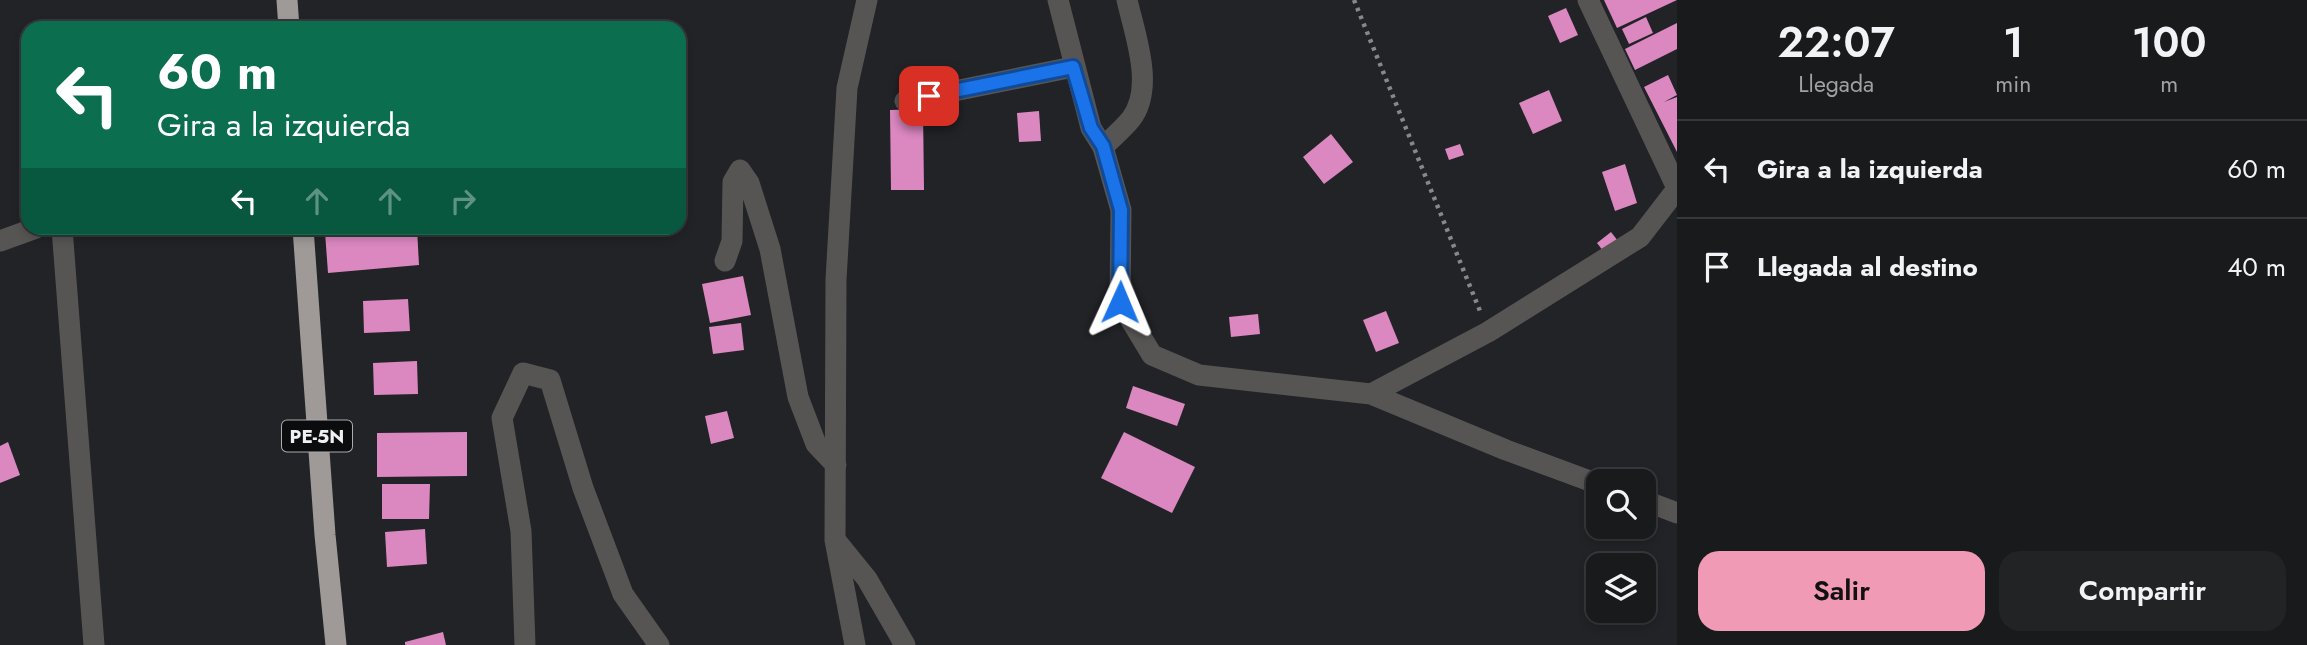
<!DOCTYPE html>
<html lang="es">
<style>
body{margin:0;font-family:Jost,sans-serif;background:#222325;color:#f1f3f6;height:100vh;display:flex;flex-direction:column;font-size:26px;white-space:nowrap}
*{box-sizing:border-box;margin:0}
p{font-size:23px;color:#9fa1a3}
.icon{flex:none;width:38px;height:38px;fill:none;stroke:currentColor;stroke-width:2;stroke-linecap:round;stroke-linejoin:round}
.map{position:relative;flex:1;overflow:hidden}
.side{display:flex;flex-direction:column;background:#191a1c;width:630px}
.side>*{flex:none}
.banner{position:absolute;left:21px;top:21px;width:665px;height:214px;border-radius:21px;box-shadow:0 4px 10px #0003,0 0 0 2px #37383b;background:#0b6e4f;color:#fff;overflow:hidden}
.controls{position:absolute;left:1586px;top:469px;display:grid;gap:14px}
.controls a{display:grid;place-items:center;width:70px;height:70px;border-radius:14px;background:#191a1c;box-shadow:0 4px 10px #0003,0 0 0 2px #37383b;font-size:35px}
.pin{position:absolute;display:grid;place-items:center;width:60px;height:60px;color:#fff;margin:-30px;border-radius:14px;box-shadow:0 4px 10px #0006}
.me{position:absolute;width:77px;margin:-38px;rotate:1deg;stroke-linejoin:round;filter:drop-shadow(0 0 5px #0008)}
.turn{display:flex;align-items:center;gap:24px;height:147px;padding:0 21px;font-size:32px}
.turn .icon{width:91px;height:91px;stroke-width:2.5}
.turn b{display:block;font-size:49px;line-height:60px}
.lanes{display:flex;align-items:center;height:66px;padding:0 21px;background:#0003;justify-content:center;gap:35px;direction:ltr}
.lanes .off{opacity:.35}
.eta{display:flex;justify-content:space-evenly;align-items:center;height:119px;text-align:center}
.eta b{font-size:42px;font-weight:600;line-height:49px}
.action{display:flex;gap:14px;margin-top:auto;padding:14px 21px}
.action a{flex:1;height:80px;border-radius:21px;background:#f09ab6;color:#111;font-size:28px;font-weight:600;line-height:80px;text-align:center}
.action a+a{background:#222325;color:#f1f3f6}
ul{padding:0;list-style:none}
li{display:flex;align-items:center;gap:21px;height:98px;padding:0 21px;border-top:2px solid #37383b}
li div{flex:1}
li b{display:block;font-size:26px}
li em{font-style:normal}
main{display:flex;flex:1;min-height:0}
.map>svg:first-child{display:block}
.building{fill:#db87c0}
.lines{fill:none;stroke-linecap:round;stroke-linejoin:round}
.path{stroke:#86888b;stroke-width:4.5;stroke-dasharray:3.5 5;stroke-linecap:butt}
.minor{stroke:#575554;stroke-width:21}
.highway{stroke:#9f9a98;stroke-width:21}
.route-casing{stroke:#114b97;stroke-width:18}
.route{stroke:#1a73e8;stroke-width:12}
.labels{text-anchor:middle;stroke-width:7;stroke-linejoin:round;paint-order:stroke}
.shield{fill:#0b0c0e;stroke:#aaacae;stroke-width:2}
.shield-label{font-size:19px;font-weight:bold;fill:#eef0f2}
</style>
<main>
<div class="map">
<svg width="1677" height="645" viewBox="0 0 1677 645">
<rect width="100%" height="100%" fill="#212326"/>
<g class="building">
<polygon points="1604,0 1677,0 1617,28"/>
<polygon points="1566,8 1578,35 1560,43 1548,16"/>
<polygon points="1646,17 1653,33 1629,44 1622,29"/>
<polygon points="1677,23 1677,49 1635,70 1625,49"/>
<polygon points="1668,75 1677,95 1664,102 1677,97 1677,152 1644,87"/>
<polygon points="1549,90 1562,121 1533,134 1519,103"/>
<polygon points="923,109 924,190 891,190 890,110"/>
<polygon points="1039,111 1041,141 1019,142 1017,113"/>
<polygon points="1331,134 1353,162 1324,184 1303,157"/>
<polygon points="1460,144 1464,155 1449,160 1445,149"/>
<polygon points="1625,164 1637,203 1615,211 1602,172"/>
<polygon points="381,228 417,228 419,265 328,273 325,232"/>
<polygon points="1611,232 1621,245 1607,256 1597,243"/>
<polygon points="743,276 751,315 710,323 702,284"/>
<polygon points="408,299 410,331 364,333 363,301"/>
<polygon points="1386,311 1399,343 1376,352 1363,320"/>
<polygon points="1258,314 1260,334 1231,337 1229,317"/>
<polygon points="741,323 744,350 713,354 709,327"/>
<polygon points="417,361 418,394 374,395 373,363"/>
<polygon points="1133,386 1185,404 1177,426 1126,408"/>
<polygon points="727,411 734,438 711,444 705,416"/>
<polygon points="467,432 467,476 377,477 377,433"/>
<polygon points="1124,432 1195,467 1172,513 1101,478"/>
<polygon points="8,442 20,475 0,483 0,446"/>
<polygon points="382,484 430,484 429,519 382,519"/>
<polygon points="425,529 427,564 387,567 385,532"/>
<polygon points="443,632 446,645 405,645 405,642"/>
</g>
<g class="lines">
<polyline class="path" points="1354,0 1480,311"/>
<g class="minor">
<path d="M1058,0L1091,128L1103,147C1112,138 1123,129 1131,119C1155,88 1135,35 1127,0"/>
<polyline points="1588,0 1677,188"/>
<polyline points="905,101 1073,67"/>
<polyline points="1103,147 1121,210 1120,302 1152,355 1199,375 1371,394 1506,450 1598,484"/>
<polyline points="62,228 94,645"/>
<polyline points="0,241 36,228"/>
<polyline points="725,261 732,241 733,182 740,170 749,183 770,249 798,397 816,444 836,465"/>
<polyline points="1371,394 1488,332 1640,237 1677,189"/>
<polyline points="1643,500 1677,513"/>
<polyline points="837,542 867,579 905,645"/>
<polyline points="525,645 521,531 502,418 523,373 550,380 583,488 623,594 659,645"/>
<polyline points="855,645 835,540 836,280 847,88 867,0"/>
</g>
<g class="highway">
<polyline points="287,0 289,28"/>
<polyline points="303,228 325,535 336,645"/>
</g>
</g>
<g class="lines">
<g class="route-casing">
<polyline id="route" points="929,96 1073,67 1091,128 1103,146 1121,210 1120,302"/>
</g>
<use href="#route" class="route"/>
</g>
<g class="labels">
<rect class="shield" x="282" y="420.5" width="70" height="31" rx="5"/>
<g class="shield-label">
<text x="317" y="443">PE-5N</text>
</g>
</g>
</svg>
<div class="controls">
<a><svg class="icon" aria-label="search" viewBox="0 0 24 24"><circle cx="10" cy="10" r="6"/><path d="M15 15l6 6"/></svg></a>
<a><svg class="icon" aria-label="layers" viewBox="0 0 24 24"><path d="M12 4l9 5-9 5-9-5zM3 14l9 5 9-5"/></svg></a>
</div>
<div class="pin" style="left:929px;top:96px;background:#d93025"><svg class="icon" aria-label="arrive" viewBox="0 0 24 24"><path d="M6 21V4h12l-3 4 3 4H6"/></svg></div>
<svg class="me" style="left:1120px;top:302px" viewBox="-20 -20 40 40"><path d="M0-17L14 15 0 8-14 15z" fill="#1a73e8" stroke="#fff" stroke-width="4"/></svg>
<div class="banner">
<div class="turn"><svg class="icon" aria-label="left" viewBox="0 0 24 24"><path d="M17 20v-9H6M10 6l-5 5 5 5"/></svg><div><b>60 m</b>Gira a la izquierda</div></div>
<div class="lanes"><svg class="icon" aria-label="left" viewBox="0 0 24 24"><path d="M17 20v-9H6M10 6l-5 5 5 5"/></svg><svg class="icon off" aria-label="ahead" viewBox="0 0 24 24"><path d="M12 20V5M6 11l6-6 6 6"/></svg><svg class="icon off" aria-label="ahead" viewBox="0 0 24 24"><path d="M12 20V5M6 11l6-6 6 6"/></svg><svg class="icon off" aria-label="right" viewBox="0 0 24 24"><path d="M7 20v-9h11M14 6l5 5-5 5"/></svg></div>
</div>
</div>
<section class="side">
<div class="eta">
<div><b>22:07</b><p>Llegada</p></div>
<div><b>1</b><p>min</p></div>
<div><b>100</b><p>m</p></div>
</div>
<ul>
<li><svg class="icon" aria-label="left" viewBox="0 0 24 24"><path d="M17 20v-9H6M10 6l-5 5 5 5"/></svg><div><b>Gira a la izquierda</b></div><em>60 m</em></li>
<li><svg class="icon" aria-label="arrive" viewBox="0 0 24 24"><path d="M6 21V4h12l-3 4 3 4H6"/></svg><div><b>Llegada al destino</b></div><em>40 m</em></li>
</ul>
<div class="action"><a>Salir</a><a>Compartir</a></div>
</section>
</main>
